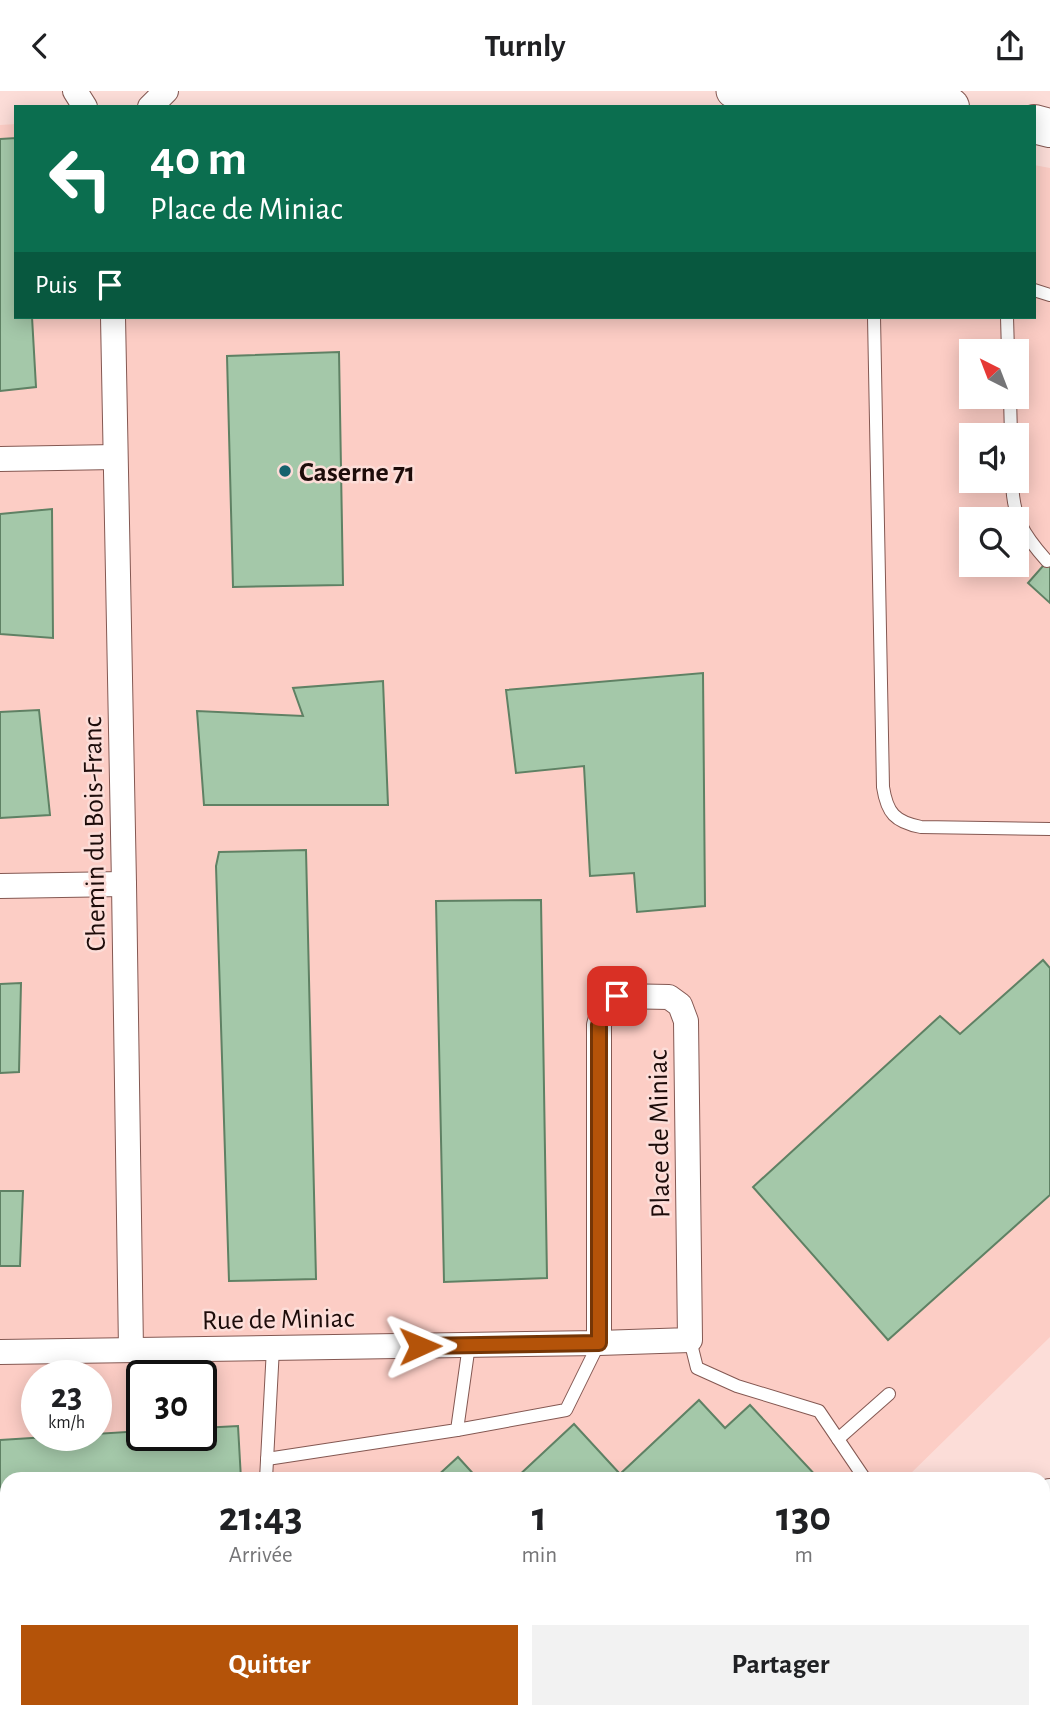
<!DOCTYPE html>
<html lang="fr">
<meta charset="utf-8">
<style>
body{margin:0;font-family:"Alegreya Sans",sans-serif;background:#f2f2f2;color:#202124;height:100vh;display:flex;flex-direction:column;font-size:26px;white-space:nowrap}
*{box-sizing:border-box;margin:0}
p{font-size:23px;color:#757577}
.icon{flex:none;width:38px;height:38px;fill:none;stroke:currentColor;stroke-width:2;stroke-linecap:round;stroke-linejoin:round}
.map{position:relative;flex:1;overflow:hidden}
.side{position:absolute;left:0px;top:1381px;width:1050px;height:247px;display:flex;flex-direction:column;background:#fff;border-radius:21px 21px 0 0;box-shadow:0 4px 18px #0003}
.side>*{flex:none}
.hud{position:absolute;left:14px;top:14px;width:1022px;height:214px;border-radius:0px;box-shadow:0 4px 18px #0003;background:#0b6e4f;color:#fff;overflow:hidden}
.needle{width:46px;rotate:318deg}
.buttons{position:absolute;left:959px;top:248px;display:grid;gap:14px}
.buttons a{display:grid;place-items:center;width:70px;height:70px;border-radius:0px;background:#fff;box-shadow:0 4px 18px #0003;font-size:35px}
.speed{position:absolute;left:21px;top:1269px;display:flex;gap:14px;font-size:35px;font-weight:700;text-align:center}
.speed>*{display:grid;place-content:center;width:91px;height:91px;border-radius:50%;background:#fff;box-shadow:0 4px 18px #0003;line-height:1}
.speed small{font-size:18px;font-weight:400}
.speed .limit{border:4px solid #111;border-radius:10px;background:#fff;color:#111}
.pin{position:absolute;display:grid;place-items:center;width:60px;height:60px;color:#fff;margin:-30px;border-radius:14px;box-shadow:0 4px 10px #0006}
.me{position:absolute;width:77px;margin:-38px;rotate:89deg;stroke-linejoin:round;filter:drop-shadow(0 0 5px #0008)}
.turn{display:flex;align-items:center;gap:24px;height:147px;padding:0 21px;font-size:32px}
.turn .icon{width:91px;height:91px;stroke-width:2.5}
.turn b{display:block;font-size:49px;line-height:60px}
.then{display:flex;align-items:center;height:66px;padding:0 21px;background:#0003;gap:14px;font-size:26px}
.eta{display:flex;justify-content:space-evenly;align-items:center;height:119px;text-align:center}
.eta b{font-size:42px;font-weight:700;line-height:49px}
.primary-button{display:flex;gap:14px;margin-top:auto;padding:14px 21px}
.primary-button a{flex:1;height:80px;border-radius:0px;background:#b45309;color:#fff;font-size:28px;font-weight:700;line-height:80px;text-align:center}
.primary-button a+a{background:#f2f2f2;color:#202124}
header{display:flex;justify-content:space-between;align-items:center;height:91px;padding:0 21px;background:#fff;font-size:32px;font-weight:700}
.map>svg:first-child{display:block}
.built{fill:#fccdc5;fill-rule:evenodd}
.building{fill:#a4c8a9;stroke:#5f8164;stroke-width:2}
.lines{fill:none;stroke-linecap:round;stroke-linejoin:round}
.lane-casing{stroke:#845852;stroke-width:14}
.street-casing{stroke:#845852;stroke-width:26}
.secondary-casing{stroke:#845852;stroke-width:35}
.primary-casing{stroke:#845852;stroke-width:40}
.highway-casing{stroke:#845852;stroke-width:40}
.lane{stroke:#fff;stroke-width:12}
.street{stroke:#fff;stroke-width:24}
.secondary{stroke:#fff;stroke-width:33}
.primary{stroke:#fff;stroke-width:38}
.highway{stroke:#fff;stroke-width:38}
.route-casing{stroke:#753606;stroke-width:18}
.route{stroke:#b45309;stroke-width:12}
.poi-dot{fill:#15626d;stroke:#fcddd8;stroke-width:2.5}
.labels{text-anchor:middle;stroke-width:5;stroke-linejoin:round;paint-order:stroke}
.poi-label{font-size:28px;font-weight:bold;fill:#1d0c0a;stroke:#fcddd8;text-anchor:start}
.street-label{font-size:28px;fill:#1d0c0a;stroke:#fcddd8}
</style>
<header><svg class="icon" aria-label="back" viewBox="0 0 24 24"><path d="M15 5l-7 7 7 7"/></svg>Turnly<svg class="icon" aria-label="share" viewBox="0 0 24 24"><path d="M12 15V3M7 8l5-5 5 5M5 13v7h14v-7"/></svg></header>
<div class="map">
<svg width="1050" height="1626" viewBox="0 0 1050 1626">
<rect width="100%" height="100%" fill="#fcddd8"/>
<path class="built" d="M16,33V226H1034V74L1050,77V1246L905,1388H7V1620L668,1621L662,1626H0V34ZM971,261H1017V306H971ZM971,345H1017V390H971ZM971,429H1017V474H971ZM37,1284H96V1344H37ZM142,1284H201V1344H142Z"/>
<g class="building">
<polygon points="16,47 16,226 32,226 36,296 0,300 0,48"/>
<polygon points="339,261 343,494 233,496 227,265"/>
<polygon points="52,418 53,547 0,543 0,423"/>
<polygon points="1050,467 1050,512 1028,492"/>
<polygon points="703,582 705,815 637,821 634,782 590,785 584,675 516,682 506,599"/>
<polygon points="383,590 388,714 204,714 197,620 303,625 293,597"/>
<polygon points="39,619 50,724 0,727 0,621"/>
<polygon points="306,759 316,1188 229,1190 216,775 219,761"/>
<polygon points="541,809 547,1187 444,1191 436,810"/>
<polygon points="1043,869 1050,877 1050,1104 888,1249 753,1096 940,925 960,943"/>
<polygon points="21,892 19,981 0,982 0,893"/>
<polygon points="0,1100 23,1100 20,1175 0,1175"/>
<polygon points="699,1309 725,1337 750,1314 819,1388 515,1388 574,1333 620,1383"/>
<polygon points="238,1335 241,1388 7,1388 7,1451 0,1452 0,1349 142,1340 142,1344 201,1344 201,1337"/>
<polygon points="458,1366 478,1388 434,1388"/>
<polygon points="55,1620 473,1620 467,1626 49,1626"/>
<polygon points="527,1620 561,1620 555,1626 532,1626"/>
</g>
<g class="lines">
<g class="lane-casing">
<g id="lane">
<polyline points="1034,199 1050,204"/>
<path d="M874,226L883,696C887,722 895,731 921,736L1050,738"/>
<polyline points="1007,226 1008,261"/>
<polyline points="1010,306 1011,345"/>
<path d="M1012,390C1013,427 1023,443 1047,470"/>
<polyline points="690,1249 697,1277 737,1295 819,1320 865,1388"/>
<polyline points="457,1339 566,1319 599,1252"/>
<polyline points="838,1348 889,1303"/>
<polyline points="267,1368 457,1339 469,1254"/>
<polyline points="266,1388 273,1257"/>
<polyline points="0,1564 7,1561"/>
<polyline points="621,1626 627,1620"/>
</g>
</g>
<g class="street-casing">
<g id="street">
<polyline points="75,0 85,16"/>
<polyline points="150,16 166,0"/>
<polyline points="113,226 124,793 131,1259"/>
<polyline points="0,368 115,366"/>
<polyline points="0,795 124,793"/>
<polyline points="0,1261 599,1252 690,1249 686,930 680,914 669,906 617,905 604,915 599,934 599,1252"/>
</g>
</g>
<g class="secondary-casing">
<polyline id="secondary" points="733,0 856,5"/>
</g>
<g class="primary-casing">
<g id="primary">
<polyline points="856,5 950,16"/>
<polyline points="1034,33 1050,37"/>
<polyline points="1043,1413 1050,1407"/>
</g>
</g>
<g class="highway-casing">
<g id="highway">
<polyline points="1043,1526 1050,1520"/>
<polyline points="795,1626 801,1620"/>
<polyline points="924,1626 930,1620"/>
</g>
</g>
<use href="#lane" class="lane"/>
<use href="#street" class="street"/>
<use href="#secondary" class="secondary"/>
<use href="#primary" class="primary"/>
<use href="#highway" class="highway"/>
</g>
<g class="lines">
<g class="route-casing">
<polyline id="route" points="420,1255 599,1252 599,934 604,915 617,905"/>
</g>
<use href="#route" class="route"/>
</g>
<circle class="poi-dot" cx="285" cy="380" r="7"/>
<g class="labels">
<g class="poi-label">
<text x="299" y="390">Caserne 71</text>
</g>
<g class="street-label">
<text transform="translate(93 743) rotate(-91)" y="10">Chemin du Bois-Franc</text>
<text transform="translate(658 1043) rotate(-91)" y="10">Place de Miniac</text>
<text transform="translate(278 1227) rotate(-1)" y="10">Rue de Miniac</text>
</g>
</g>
</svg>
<div class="buttons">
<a><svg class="needle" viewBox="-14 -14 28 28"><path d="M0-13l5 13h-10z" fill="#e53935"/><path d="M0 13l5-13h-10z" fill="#757577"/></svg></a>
<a><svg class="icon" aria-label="sound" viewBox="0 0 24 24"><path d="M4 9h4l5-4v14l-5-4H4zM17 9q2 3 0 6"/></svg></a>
<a><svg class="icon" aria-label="search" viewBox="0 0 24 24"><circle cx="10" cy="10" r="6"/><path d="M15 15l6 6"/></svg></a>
</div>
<div class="speed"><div>23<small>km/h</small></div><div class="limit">30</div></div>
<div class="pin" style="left:617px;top:905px;background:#d93025"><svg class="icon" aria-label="arrive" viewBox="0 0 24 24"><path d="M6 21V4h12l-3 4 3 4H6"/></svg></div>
<svg class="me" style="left:420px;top:1255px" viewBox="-20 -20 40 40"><path d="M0-17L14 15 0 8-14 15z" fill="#b45309" stroke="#fff" stroke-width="4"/></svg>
<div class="hud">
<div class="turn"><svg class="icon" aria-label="left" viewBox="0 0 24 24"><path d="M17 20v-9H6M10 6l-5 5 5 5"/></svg><div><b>40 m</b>Place de Miniac</div></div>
<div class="then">Puis<svg class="icon" aria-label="arrive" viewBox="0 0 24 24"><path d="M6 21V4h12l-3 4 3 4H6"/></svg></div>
</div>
<section class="side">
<div class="eta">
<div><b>21:43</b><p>Arrivée</p></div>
<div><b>1</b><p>min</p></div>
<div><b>130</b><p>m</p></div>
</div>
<div class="primary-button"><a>Quitter</a><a>Partager</a></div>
</section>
</div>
